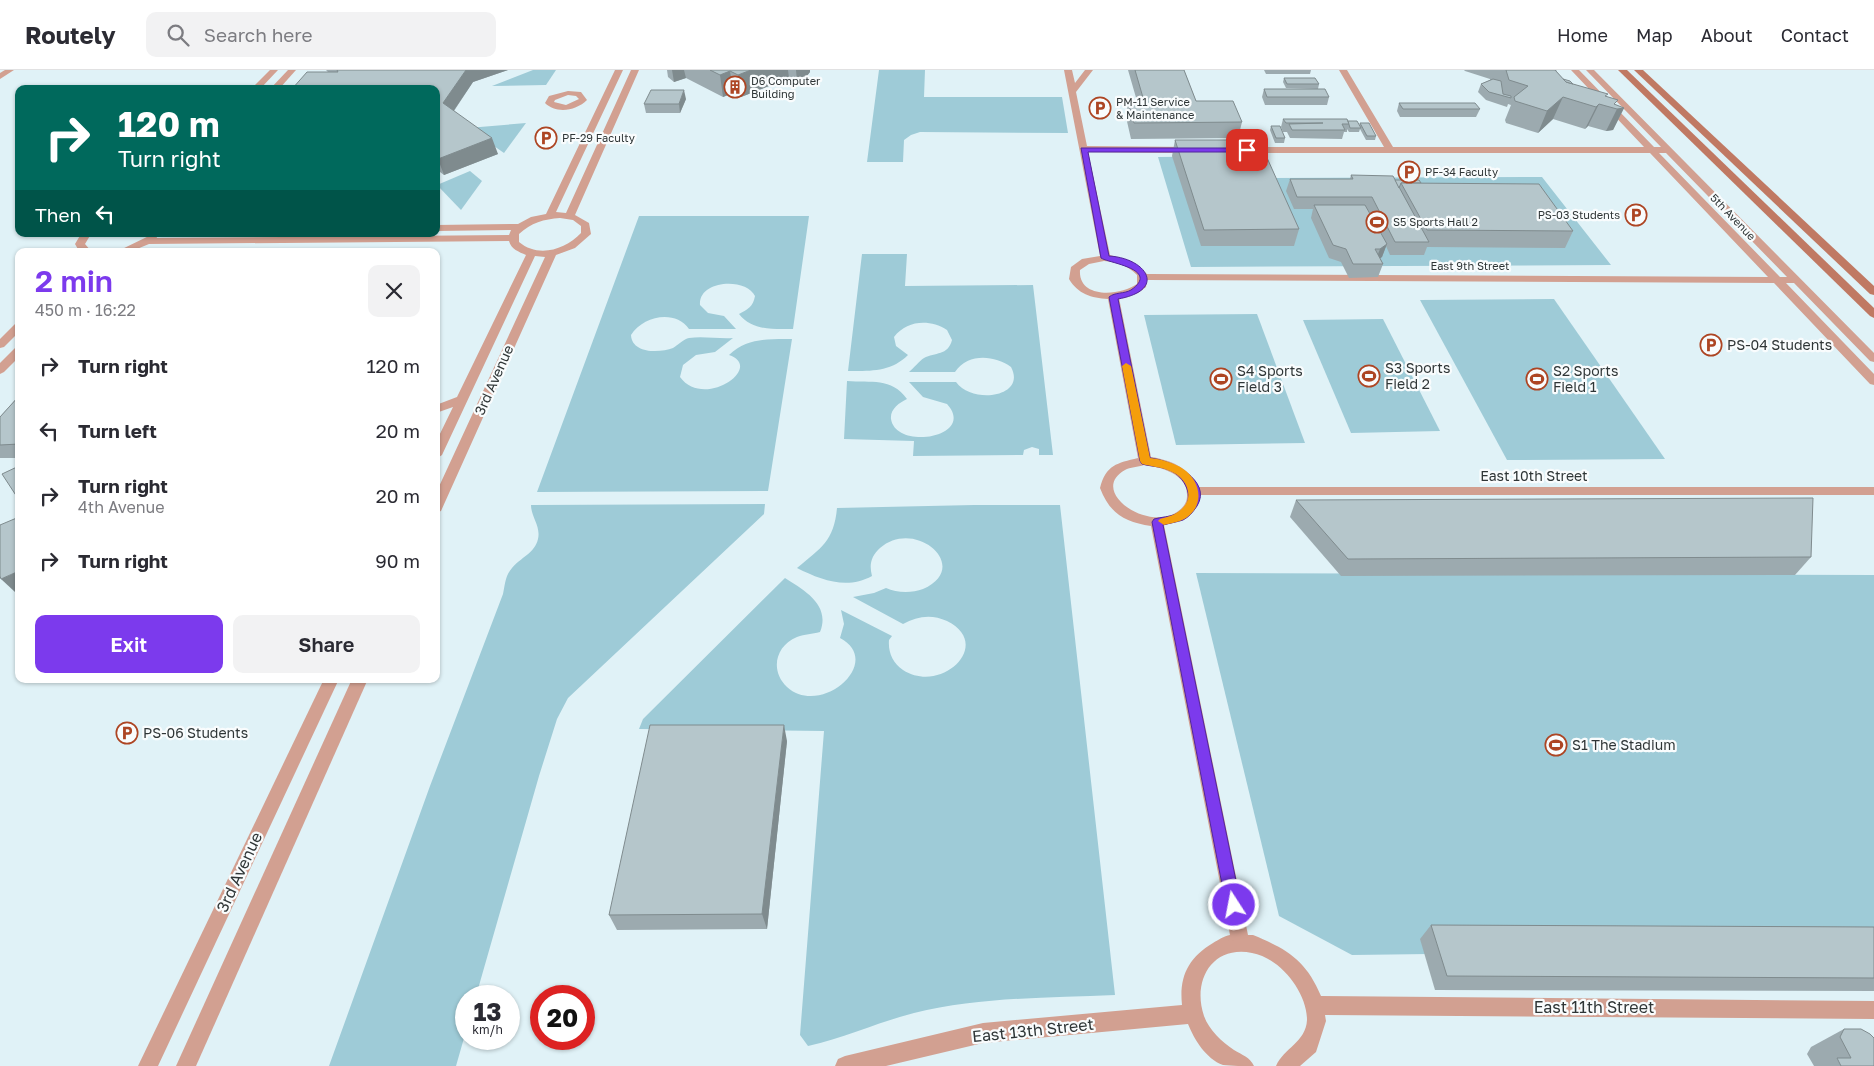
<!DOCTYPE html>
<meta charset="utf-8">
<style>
body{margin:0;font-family:"Golos Text",sans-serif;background:#f2f2f3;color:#2b2b33;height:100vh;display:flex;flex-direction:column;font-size:19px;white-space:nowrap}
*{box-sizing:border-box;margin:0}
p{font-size:16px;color:#7c7c81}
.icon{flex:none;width:28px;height:28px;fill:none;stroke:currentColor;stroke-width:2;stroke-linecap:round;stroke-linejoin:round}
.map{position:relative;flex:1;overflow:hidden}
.panel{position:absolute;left:15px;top:178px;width:425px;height:435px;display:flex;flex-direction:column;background:#fff;border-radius:10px;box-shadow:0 1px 4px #0004}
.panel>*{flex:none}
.top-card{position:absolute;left:15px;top:15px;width:425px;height:152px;border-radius:10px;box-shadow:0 1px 4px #0004;background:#00695c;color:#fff;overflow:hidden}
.speed{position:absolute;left:455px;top:915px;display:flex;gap:10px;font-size:25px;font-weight:700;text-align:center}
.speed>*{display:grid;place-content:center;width:65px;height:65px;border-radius:50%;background:#fff;box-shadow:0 1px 4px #0004;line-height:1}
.speed small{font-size:12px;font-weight:400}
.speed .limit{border:8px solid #d22;background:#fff;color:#111}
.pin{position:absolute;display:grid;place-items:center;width:42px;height:42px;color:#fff;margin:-21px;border-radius:10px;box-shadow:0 2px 8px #0006}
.me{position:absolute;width:55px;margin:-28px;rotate:349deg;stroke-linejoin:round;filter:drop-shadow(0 0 4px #0008)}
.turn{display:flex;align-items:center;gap:18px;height:105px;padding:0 20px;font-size:22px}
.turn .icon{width:65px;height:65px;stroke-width:2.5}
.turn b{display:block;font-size:35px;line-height:42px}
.then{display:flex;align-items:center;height:48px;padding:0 20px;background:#0003;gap:10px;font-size:19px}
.round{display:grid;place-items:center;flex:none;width:52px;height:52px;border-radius:10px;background:#f2f2f3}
.summary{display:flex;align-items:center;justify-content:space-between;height:85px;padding:0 20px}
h1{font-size:30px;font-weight:600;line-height:38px;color:#7c3aed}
.cta{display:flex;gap:10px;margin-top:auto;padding:10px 20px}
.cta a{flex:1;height:58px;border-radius:10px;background:#7c3aed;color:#fff;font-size:20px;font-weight:600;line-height:58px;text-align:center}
.cta a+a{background:#f2f2f3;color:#2b2b33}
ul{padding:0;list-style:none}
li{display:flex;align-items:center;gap:15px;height:65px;padding:0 20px}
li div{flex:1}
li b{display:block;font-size:19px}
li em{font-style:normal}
header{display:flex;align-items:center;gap:30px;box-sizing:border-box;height:70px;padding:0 25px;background:#fff;border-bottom:1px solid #e1e1e2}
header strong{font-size:24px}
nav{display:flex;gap:28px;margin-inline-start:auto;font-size:18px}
.search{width:350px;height:45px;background:#f2f2f3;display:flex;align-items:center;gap:12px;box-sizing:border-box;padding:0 18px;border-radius:10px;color:#7c7c81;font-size:19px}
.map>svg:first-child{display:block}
.green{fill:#9ecbd7}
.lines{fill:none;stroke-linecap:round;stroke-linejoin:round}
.lane{fill:#d2a091;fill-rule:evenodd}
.secondary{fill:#c07963;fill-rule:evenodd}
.wall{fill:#9caaaf}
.shaded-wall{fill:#7f8b8e}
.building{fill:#b5c6cb;stroke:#7f8b8e}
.route{fill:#7c3aed;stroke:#51269a}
.slow{fill:#f59e0b}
.labels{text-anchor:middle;stroke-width:4.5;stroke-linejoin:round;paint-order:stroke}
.far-poi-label{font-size:11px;fill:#2f3637;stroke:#f9fcfd;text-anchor:start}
.far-street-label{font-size:11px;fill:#2f3637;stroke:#f9fcfd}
.poi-label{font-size:14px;fill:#2f3637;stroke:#f9fcfd;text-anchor:start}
.street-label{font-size:14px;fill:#2f3637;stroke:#f9fcfd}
.near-street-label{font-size:16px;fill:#2f3637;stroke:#f9fcfd}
</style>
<header>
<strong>Routely</strong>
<div class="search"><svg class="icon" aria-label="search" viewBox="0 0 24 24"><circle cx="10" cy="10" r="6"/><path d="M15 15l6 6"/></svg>Search here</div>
<nav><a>Home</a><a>Map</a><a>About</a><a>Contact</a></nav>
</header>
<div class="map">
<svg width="1874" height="996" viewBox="0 0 1874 996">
<rect width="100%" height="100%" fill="#e0f2f7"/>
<g class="green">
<polygon points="533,0 556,0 546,15 492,16"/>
<polygon points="879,0 925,0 924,27 1062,27 1068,63 920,62 911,65 904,70 903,92 867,92"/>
<polygon points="526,53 504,83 468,58"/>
<polygon points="1261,86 1271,108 1542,107 1611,195 1191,197 1158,87"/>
<polygon points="470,101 482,111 461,140 437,115"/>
<path d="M639,146H809L793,259C774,259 752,261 739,244C748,239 753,237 755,226C746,207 698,210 700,235L708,243L724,246L736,259H689C675,239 643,246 631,265C632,284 660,283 673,278C678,275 684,269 689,268C703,266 719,269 733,268L715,282L696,285L683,295L680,307C704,340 765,297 729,285C747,268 768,269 792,269L768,421L537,422Z"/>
<path d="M862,184H907L905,216L1033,215L1053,385H1039V379L1032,377L1024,380L1023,385L913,386L914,371L844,369L847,311C871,313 891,307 907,329C899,333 890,339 891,349C896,381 977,367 947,334L923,327L909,312H956C973,335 1027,327 1011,297C994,285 968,283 955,302H909C914,298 919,291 924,288C935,282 948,286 952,270L947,260C930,249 907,250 894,267L896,276L908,285C891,302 871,301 848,301Z"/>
<polygon points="1554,229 1665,389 1507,390 1420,230"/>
<polygon points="1257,244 1305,373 1176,375 1144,245"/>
<polygon points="1383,249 1440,361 1351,363 1303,250"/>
<path d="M765,434L764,444L568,628L557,649L539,706L476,926H466V961L456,996H329L430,716L503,524C505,515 505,506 512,498C520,488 535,483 538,469C541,456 531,447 531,435Z"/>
<path d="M974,435H1060L1115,925C1048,928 979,927 914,943C878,952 845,968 808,976L800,965L824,661L639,659L643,649L785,508C804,520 831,535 820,562C812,564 805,564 797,567C775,576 770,601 787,617C821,648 885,592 840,568L844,554L841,540L892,566L889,570C888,583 893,593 903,600C942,625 994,574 947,551C932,544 917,546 903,554L853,527L874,523L886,518C897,523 912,523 923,519C973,497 915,447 880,478C871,486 869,495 872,506C847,520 821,510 797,498C821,478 834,471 837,438Z"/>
<polygon points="1196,503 1874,505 1874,878 1352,885 1279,846"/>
</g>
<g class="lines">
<g class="lane">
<polygon points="5,0 14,0 0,9 0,3"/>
<polygon points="270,0 278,0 260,19 251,19"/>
<polygon points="288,0 296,0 279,19 270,19"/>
<path d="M615,0H623L556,142L566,143L631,0H639L575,145L589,153L591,164L575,178L556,185L441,441L436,443V423L545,187L535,186L442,385L436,389V372L453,337L436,343V335L457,327L526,185C519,182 511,179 509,171L149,174L132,181H118L153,164L156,165L157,168L509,165L511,160L436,161V155L518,154L531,147L546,144ZM560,148L573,150L581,156V163C565,180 538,188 519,172V164C531,153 544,149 560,148Z"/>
<path d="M1064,0H1072L1075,13L1085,0H1093L1076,22L1087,76L1190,77L1194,80L1190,83L1088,82L1110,185L1133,192L1147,204L1768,207L1650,83H1247L1243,80L1247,77H1384L1339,0H1347L1393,77H1644L1571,0H1579L1654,77H1661L1586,0H1594L1874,283V292L1870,291L1794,213H1786L1874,304V315L1870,314L1774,213L1147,210L1146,217L1138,223L1119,228L1151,387C1170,390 1189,397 1198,417H1874V425H1200C1197,445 1182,452 1164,455L1248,865H1253C1287,879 1306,890 1321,926L1874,931V949L1325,945L1326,951L1316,982L1300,996H1276C1284,978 1306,972 1307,950C1307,922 1280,888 1252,883C1212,875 1192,911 1204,946C1209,960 1222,972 1234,980C1242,985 1250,987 1254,996C1245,996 1231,996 1223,995C1206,989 1194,969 1188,954L983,973L886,996H835L838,989L845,986L983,953L1182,935C1179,907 1188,888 1213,873C1218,870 1224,866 1230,865L1151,456C1125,452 1110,444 1100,418C1106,395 1117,393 1138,388L1108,229C1091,228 1078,224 1069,209L1071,197L1082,189L1100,186ZM1659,83H1666L1787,207H1780ZM1104,191C1117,192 1127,195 1137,205V214C1120,226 1078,229 1080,200L1089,194ZM1144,395C1161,397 1188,404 1187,426C1187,433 1183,438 1177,442C1147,462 1088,421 1125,400C1130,397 1138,397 1144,395Z"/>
<path d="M568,21L581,22L587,30C576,41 556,44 545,33L549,26ZM568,25L576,26L579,29L566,35L554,32L555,30Z"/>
<polygon points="81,164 91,164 85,174 91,181 79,181 75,174"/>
<polygon points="19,253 19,262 4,277 0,278 0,269 15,254"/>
<polygon points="19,277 19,287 4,302 0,304 0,293 15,278"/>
<polygon points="324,609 339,609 158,996 138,996"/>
<polygon points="352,609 368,609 196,996 176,996"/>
</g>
<g class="secondary">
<polygon points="1618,0 1627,0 1874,238 1874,248 1870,246"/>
<polygon points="1634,0 1643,0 1874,216 1874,225 1870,224"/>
</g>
</g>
<g class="wall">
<polygon points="326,0 508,0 473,12 454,41 498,84 444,105 436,99 436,19 328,2"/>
<polygon points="667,0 810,0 810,2 806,7 797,11 789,8 741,27 733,23 723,27 686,8 674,12 668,7"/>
<polygon points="1128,0 1184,0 1196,31 1242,52 1238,68 1131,69 1126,47 1128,31 1137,31"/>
<polygon points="1264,0 1311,0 1310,4 1266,4"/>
<polygon points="1464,0 1557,0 1556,1 1563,9 1573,14 1606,27 1616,35 1624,38 1613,60 1606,61 1588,56 1585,59 1553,49 1538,63 1506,53 1505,50 1511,35 1508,34 1507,37 1486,30 1478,22 1481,14 1490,10 1490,9 1465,1"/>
<polygon points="1284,8 1319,14 1318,19 1286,18 1283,12"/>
<polygon points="1264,19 1329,27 1327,35 1265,35 1262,27"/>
<polygon points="686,29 680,43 646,43 644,34"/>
<polygon points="1399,33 1480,39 1476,47 1400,47 1397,41"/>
<polygon points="1283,49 1348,51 1359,56 1360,53 1376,66 1375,70 1366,70 1360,59 1359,62 1349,62 1347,59 1347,62 1344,62 1342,69 1290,68 1287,62 1283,62 1281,57"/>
<polygon points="1271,56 1285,68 1284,73 1275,73 1270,60"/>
<polygon points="1175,70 1299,159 1294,176 1201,176 1172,86"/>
<polygon points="1351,105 1421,113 1573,161 1565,178 1427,177 1424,185 1390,185 1386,176 1382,187 1380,188 1383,194 1378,207 1349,208 1341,192 1329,188 1311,148 1313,139 1294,139 1286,121 1290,109 1350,109"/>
<polygon points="19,326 19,388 0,388 0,347"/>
<polygon points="1296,430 1811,487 1795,505 1341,506 1290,447"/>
<polygon points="787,671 767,859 617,860 609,845"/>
<polygon points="1431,855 1874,857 1874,921 1435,920 1420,869"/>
<polygon points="1844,959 1874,996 1814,996 1807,984 1811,977"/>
</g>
<g class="shaded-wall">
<polygon points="466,0 508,0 473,12 448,49 443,33"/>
<polygon points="672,0 684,0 686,8 674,12"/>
<polygon points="751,0 788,0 789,8 741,27 738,5"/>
<polygon points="796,0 810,0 810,2 806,7 797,11"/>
<polygon points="730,1 733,23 723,27 720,5"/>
<polygon points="684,20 686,29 680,43 679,34"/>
<polygon points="1563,27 1553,49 1538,63 1547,41"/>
<polygon points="1599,34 1588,56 1585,59 1596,37"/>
<polygon points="1624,38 1613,60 1606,61 1617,39"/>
<polygon points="492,68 498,84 444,105 438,89"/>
<polygon points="1387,174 1382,187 1375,192 1380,179"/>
<polygon points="19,501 19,520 15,522 1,509"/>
<polygon points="784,655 787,671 767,859 762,844"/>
</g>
<g class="building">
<polygon points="337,0 466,0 443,33 492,68 438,89 436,88 436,19 292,19 307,2 338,2"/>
<polygon points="710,0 751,0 738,5 730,1 720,5"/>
<polygon points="1135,0 1184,0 1196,31 1233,31 1242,52 1134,53 1128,31 1144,31"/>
<polygon points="1506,0 1555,0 1566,12 1608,24 1605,26 1618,30 1614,34 1624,38 1617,39 1599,34 1596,37 1563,27 1547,41 1515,31 1514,27 1528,16 1509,10"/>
<polygon points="1284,8 1315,8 1319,14 1287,14"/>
<polygon points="1493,9 1501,11 1503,24 1511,26 1511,28 1489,22 1481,14"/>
<polygon points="1563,9 1570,11 1573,14 1566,12"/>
<polygon points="1264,19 1325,19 1329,27 1267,27"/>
<polygon points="651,20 684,20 679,34 644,34"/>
<polygon points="1399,33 1475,33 1480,39 1403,39"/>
<polygon points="1283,49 1347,49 1349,54 1342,54 1345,60 1292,60 1289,54 1323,53 1286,53"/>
<polygon points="1348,51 1357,51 1361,58 1350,58"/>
<polygon points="1360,53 1369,53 1376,66 1367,66"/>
<polygon points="1271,56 1280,56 1285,68 1276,68"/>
<polygon points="1175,70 1259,70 1299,159 1204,160"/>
<polygon points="1351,105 1393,106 1429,172 1395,172 1372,127 1297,127 1290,109 1353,109"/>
<polygon points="1395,110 1419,110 1421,113 1401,113 1399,118"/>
<polygon points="1401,113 1539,114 1573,161 1427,160"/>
<polygon points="1314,135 1365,135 1387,174 1380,179 1375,179 1383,194 1353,194 1346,179 1333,175"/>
<polygon points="19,326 19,374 0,375 0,347"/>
<polygon points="19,396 19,430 2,404"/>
<polygon points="1813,428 1811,487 1348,489 1296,430"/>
<polygon points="19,447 19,501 1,509 0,506 0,455"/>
<polygon points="650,655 784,655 762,844 609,845"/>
<polygon points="1431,855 1874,857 1874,908 1447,906"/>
<polygon points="1844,959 1861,959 1870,964 1874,968 1874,996 1841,996 1837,988 1851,988 1840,967"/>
</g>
<path class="route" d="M1081,78H1247L1251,80L1247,82H1088L1109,186C1146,188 1168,220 1118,229L1150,388C1170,390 1213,410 1197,436C1193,442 1189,447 1183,450C1177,452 1170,453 1163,455L1241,835L1239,840L1234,842L1228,840L1226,835L1152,452L1154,449C1161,447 1170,447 1176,444C1196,435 1189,413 1175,403C1165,396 1152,397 1142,394L1140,391L1109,227C1115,222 1124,224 1131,220C1161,199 1108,193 1101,188Z"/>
<path class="slow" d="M1126,293L1131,296L1150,388C1160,389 1175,393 1183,399C1201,411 1205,435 1186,448C1180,452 1171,453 1164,455L1158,451L1160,449C1166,447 1173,446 1178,442C1194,432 1190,413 1176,404C1165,397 1153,397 1142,394L1140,391L1122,296Z"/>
<defs>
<g id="building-ring" transform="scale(1.125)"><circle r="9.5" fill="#f9fcfd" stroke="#ad4523" stroke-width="1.5"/><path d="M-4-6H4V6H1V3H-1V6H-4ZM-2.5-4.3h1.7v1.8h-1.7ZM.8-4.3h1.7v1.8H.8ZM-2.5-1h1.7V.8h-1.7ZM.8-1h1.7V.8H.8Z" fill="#ad4523"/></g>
<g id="parking-ring" transform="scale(1.125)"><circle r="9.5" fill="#f9fcfd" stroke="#ad4523" stroke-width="1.5"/><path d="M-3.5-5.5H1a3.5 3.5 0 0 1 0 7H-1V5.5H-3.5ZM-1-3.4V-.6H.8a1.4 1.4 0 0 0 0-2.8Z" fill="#ad4523"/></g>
<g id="stadium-ring" transform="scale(1.125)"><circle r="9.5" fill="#f9fcfd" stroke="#ad4523" stroke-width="1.5"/><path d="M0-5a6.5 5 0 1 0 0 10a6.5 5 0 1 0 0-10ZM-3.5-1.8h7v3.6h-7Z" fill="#ad4523"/></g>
</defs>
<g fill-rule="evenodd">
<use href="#building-ring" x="735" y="17"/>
<use href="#parking-ring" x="1100" y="38"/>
<use href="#parking-ring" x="546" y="68"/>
<use href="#parking-ring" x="1409" y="102"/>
<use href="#parking-ring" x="1636" y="145"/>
<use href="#stadium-ring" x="1377" y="152"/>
<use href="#parking-ring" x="1711" y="275"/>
<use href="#stadium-ring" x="1369" y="306"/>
<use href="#stadium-ring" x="1221" y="309"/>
<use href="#stadium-ring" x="1537" y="309"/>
<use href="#parking-ring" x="127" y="663"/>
<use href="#stadium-ring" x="1556" y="675"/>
</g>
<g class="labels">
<g class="far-poi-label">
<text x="751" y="15">D6 Computer<tspan x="751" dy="13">Building</tspan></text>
<text x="1116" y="36">PM-11 Service<tspan x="1116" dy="13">&amp; Maintenance</tspan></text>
<text x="562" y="72">PF-29 Faculty</text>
<text x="1425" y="106">PF-34 Faculty</text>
<text x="1620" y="149" text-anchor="end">PS-03 Students</text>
<text x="1393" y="156">S5 Sports Hall 2</text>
</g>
<g class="far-street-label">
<text transform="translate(1733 147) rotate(46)" y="4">5th Avenue</text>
<text x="1470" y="200">East 9th Street</text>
</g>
<g class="poi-label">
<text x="1727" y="280">PS-04 Students</text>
<text x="1385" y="303">S3 Sports<tspan x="1385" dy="16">Field 2</tspan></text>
<text x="1237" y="306">S4 Sports<tspan x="1237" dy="16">Field 3</tspan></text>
<text x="1553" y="306">S2 Sports<tspan x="1553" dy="16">Field 1</tspan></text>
<text x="143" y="668">PS-06 Students</text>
<text x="1572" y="680">S1 The Stadium</text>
</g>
<g class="street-label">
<text transform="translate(494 310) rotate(-66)" y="5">3rd Avenue</text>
<text x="1534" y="411">East 10th Street</text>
</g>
<g class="near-street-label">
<text transform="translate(239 802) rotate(-65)" y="6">3rd Avenue</text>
<text x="1594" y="943">East 11th Street</text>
<text transform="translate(1033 960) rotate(-6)" y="6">East 13th Street</text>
</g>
</g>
</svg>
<div class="speed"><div>13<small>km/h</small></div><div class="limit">20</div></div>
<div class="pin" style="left:1247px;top:80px;background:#d93025"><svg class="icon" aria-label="arrive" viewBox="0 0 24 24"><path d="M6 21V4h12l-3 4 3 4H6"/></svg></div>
<svg class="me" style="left:1234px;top:835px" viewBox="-20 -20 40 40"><circle r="17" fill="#7c3aed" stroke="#fff" stroke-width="3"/><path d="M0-11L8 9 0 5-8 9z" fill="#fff"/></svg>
<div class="top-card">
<div class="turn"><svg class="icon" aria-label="right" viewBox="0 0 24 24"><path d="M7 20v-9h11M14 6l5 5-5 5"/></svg><div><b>120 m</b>Turn right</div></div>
<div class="then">Then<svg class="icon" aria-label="left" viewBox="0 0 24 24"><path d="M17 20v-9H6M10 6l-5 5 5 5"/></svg></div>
</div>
<section class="panel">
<div class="summary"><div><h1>2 min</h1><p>450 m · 16:22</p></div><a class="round"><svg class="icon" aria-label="close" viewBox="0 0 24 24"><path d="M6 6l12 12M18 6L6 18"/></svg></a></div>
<ul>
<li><svg class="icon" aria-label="right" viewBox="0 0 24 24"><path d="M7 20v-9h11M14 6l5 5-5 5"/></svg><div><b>Turn right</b></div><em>120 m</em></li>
<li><svg class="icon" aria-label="left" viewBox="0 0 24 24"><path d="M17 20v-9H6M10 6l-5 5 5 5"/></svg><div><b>Turn left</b></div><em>20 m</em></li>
<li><svg class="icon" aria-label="right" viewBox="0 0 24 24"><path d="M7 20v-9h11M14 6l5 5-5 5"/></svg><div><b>Turn right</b><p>4th Avenue</p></div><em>20 m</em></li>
<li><svg class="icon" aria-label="right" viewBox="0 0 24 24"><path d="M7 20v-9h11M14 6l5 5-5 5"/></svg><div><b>Turn right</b></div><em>90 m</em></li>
</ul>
<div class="cta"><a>Exit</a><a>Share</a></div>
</section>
</div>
